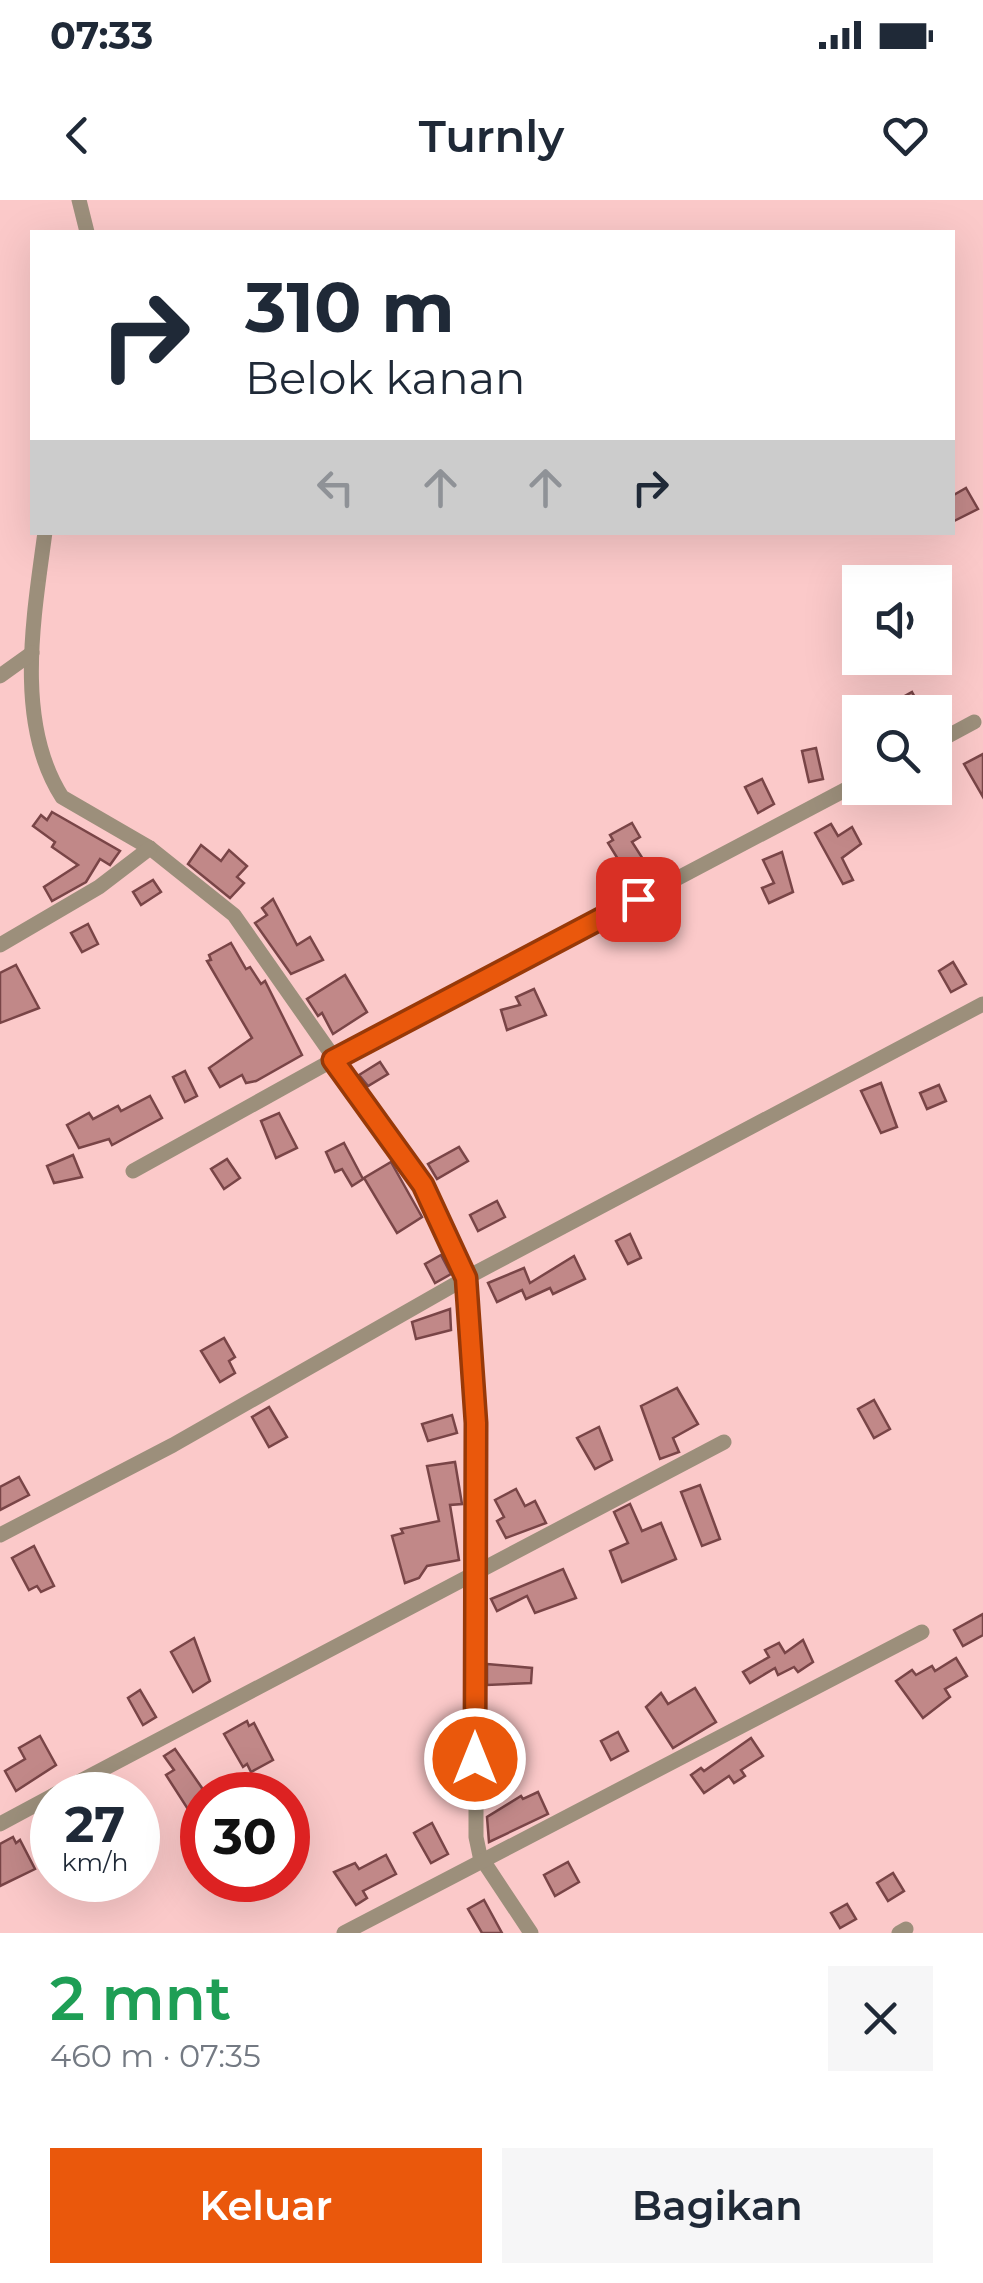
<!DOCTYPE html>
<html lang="id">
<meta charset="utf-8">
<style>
body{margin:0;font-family:Montserrat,sans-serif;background:#f6f6f7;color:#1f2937;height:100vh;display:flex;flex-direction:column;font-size:38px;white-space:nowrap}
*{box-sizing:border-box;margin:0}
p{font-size:32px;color:#747a83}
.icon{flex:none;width:55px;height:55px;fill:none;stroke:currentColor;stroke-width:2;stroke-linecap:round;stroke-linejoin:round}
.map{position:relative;height:1733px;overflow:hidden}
.drawer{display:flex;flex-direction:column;background:#fff;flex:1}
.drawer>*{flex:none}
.hud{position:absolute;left:30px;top:30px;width:925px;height:305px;border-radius:0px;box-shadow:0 10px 40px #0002;background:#fff;color:#1f2937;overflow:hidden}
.fabs{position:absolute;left:842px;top:365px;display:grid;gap:20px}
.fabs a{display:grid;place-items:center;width:110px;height:110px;border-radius:0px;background:#fff;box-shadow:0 10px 40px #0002;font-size:50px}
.speed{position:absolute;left:30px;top:1572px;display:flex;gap:20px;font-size:50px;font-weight:700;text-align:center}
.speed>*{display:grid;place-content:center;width:130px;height:130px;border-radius:50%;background:#fff;box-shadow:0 10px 40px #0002;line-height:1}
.speed small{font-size:25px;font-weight:400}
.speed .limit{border:15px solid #d22;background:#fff;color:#111}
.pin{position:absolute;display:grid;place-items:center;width:85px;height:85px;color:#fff;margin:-42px;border-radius:20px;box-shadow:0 5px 15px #0006}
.me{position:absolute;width:110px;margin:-55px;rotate:0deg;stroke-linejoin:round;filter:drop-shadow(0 0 8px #0008)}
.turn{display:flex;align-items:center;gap:35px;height:210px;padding:0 50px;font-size:45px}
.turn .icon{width:130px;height:130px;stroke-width:2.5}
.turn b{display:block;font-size:70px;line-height:85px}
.lanes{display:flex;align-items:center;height:95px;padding:0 50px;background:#0003;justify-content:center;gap:50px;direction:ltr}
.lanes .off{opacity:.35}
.round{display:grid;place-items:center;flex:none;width:105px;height:105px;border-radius:0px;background:#f6f6f7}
.overview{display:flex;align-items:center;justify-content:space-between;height:170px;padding:0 50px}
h1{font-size:60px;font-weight:600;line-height:75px;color:#1e9e55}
.primary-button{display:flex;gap:20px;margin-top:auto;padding:20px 50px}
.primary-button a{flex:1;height:115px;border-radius:0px;background:#ea580c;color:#fff;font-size:40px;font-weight:600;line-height:115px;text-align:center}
.primary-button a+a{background:#f6f6f7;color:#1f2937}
.status{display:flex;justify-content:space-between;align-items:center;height:70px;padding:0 50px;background:#fff;direction:ltr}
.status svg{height:28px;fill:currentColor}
header{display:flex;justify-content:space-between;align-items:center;height:130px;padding:0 50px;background:#fff;font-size:45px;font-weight:600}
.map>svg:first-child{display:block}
.building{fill:#c18888;stroke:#794547;stroke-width:2.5}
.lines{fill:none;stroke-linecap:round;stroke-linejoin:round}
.street{stroke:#9c8f7b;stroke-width:15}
.route-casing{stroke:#983908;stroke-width:25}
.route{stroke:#ea580c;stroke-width:18}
</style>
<div class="status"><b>07:33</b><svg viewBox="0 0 49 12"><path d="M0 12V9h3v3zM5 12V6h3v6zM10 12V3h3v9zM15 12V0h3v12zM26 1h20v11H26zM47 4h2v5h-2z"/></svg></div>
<header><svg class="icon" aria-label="back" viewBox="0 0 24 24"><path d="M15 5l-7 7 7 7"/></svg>Turnly<svg class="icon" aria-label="heart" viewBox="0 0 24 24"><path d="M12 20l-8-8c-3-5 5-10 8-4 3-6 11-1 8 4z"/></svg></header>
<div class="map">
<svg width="983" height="1733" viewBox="0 0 983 1733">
<rect width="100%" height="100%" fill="#fbc9c9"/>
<g class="building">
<polygon points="966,288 978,309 952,322 952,296"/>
<polygon points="912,492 923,512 876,512"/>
<polygon points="816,548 823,579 809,582 802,551"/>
<polygon points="983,554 983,597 964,564"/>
<polygon points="762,579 774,604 758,613 745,587"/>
<polygon points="52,612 120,651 110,665 100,659 86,682 52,701 44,687 78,665 52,647 55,642 33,626 41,615 47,620"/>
<polygon points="632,623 640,637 632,642 643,659 632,666 628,660 621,664 608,643 613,640 610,635"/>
<polygon points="831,624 838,636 852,627 861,644 842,658 853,680 843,684 815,633"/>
<polygon points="201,645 221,661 229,650 247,666 237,677 244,683 230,698 188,664"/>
<polygon points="782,652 793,692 769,703 762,688 774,683 763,660"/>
<polygon points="153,680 161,692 141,705 133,692"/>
<polygon points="273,699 297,745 310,737 323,760 291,774 255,723 267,715 262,708"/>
<polygon points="88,724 98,744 82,752 71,733"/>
<polygon points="231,743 246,769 250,767 261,784 265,781 302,855 256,881 246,883 242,875 220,887 209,868 252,838 207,761 211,760 209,755"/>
<polygon points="953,762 966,784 951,792 939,771"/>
<polygon points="16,765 39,808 0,823 0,773"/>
<polygon points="345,775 367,812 333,834 322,813 318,816 307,799"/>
<polygon points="534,789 546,815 507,830 501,810 520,805 516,797"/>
<polygon points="380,862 388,874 368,886 359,875"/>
<polygon points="185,871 197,896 185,902 173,877"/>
<polygon points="881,883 897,927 881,933 861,891"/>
<polygon points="939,885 946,901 927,909 920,893"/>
<polygon points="150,896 162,918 112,945 109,939 79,948 67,925 89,913 93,919 118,906 121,911"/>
<polygon points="279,913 297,948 276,958 261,921"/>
<polygon points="344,943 363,979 352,986 342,969 335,972 326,952"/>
<polygon points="459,947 468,961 437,979 428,964"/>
<polygon points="73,955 82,977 54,983 47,966"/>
<polygon points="227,959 240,978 224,989 211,969"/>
<polygon points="391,962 422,1017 397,1033 364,978"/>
<polygon points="497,1001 505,1017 478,1031 470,1015"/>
<polygon points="630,1034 641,1058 628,1064 616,1041"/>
<polygon points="441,1055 451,1074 435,1083 425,1064"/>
<polygon points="574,1056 585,1079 553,1094 550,1088 526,1099 522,1090 497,1102 488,1083 524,1068 530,1083"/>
<polygon points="450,1109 451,1130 416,1139 412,1122"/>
<polygon points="224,1138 235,1157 229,1161 235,1173 220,1182 201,1151"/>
<polygon points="677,1188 698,1224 673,1238 679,1252 660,1259 641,1206"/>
<polygon points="874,1200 890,1229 874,1238 858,1209"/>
<polygon points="269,1207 287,1237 269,1247 252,1217"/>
<polygon points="452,1215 457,1233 428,1241 422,1224"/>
<polygon points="599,1227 612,1260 595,1269 577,1238"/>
<polygon points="455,1262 462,1304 450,1305 459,1360 427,1366 419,1378 405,1383 392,1336 403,1333 401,1329 439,1321 427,1266"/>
<polygon points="19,1277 29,1295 0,1310 0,1287"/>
<polygon points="700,1285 720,1339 702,1346 681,1292"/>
<polygon points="516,1289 525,1306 535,1301 546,1323 506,1338 497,1321 504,1317 495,1300"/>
<polygon points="630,1304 642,1331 661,1323 676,1359 622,1382 610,1351 628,1343 614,1312"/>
<polygon points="34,1346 54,1386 41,1392 37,1386 29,1390 12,1358"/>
<polygon points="563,1369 576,1398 535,1413 527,1396 497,1411 491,1399"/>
<polygon points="983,1414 983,1435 963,1446 954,1430"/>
<polygon points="194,1438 210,1481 193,1492 171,1452"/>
<polygon points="803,1440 813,1462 798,1472 794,1467 778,1475 775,1468 750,1483 743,1472 769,1457 765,1450 779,1443 785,1453"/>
<polygon points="956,1458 967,1476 945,1489 950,1497 923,1518 896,1481 912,1470 916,1475 932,1466 935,1471"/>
<polygon points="487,1464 532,1468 531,1483 487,1485"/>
<polygon points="695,1488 716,1522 673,1548 646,1507 661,1493 668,1504"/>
<polygon points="140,1490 156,1517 143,1525 128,1498"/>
<polygon points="247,1521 249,1526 254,1523 273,1560 251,1572 247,1564 243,1567 224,1534"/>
<polygon points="618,1532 628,1551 611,1560 601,1541"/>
<polygon points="40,1536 56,1565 16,1591 5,1571 25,1559 19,1548"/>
<polygon points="751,1538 763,1556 741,1570 745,1576 734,1583 729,1576 704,1593 691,1575 701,1568 704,1571"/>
<polygon points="175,1549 202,1588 202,1631 166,1575 174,1570 164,1556"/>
<polygon points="538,1592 548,1614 489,1642 487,1617 521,1596 523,1599"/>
<polygon points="432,1623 448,1654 431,1663 414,1633"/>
<polygon points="13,1637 16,1643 20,1640 35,1669 0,1686 0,1644"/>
<polygon points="386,1655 396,1674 363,1691 367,1698 356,1705 334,1672 355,1663 359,1669"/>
<polygon points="568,1662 579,1682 555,1696 544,1675"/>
<polygon points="893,1673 904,1691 888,1701 877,1683"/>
<polygon points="484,1700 502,1733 482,1733 468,1709"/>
<polygon points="847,1704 856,1719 840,1728 831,1713"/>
</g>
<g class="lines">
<g class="street">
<polyline points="79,0 87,32"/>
<path d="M45,332C34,415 14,522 62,597L150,648L234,715L423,985L455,1047L466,1078L476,1223V1637L480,1656L531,1733"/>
<polyline points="0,476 32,453"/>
<polyline points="935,543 974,522"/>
<polyline points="0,745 99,687 150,648"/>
<polyline points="133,971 333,860 860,582"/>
<polyline points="0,1335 173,1245 466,1078 983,804"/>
<polyline points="54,1595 724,1242"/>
<polyline points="0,1624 52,1596"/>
<polyline points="344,1733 922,1432"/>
<polyline points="899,1733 906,1729"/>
</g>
</g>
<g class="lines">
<g class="route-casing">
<polyline id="route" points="475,1559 476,1223 466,1078 423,985 333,860 638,699"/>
</g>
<use href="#route" class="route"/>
</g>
</svg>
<div class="fabs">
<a><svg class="icon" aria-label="sound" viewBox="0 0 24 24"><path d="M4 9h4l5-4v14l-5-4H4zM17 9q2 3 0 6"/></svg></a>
<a><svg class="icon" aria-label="search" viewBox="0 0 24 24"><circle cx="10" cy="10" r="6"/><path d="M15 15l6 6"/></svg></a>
</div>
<div class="speed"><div>27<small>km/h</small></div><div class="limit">30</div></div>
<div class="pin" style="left:638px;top:699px;background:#d93025"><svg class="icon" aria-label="arrive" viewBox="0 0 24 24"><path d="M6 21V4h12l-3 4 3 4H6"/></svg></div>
<svg class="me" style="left:475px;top:1559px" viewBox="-20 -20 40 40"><circle r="17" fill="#ea580c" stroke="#fff" stroke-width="3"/><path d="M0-11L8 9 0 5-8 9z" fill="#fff"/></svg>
<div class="hud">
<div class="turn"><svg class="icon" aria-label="right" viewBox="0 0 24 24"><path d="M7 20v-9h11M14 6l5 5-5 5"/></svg><div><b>310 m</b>Belok kanan</div></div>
<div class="lanes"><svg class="icon off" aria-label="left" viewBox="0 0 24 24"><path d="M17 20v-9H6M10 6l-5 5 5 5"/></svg><svg class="icon off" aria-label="ahead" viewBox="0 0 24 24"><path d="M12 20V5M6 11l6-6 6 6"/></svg><svg class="icon off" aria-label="ahead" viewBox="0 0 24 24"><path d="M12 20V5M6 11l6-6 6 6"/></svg><svg class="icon" aria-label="right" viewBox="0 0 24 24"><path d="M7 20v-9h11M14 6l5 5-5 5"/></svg></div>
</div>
</div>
<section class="drawer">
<div class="overview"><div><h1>2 mnt</h1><p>460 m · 07:35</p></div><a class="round"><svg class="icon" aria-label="close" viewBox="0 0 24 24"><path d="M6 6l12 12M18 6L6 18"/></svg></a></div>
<div class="primary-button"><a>Keluar</a><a>Bagikan</a></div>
</section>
